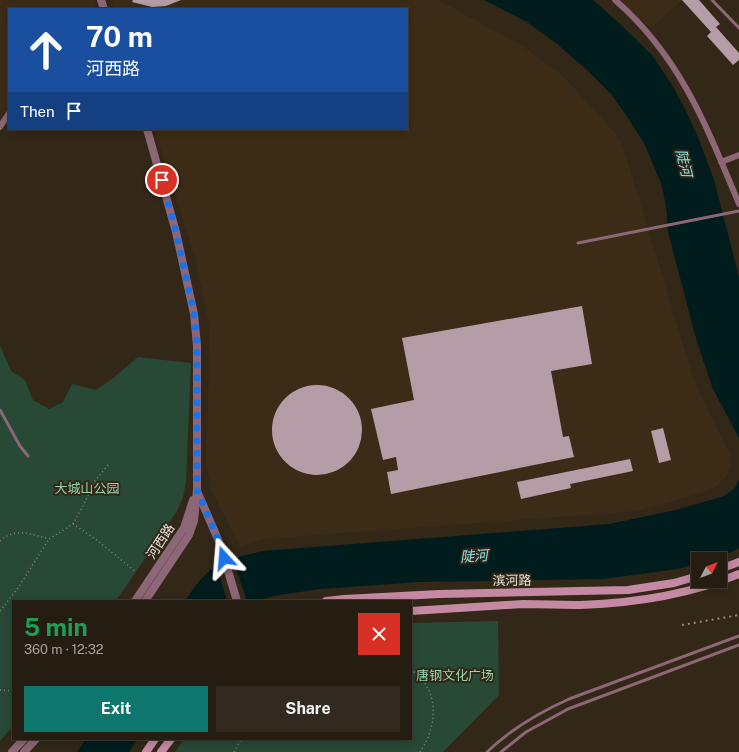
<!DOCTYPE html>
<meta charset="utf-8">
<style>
body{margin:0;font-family:"Public Sans","Noto Sans SC",sans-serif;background:#322a20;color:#f1f3f6;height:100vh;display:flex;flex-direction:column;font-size:15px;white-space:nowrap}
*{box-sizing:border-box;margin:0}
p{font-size:13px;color:#a4a29f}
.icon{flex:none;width:22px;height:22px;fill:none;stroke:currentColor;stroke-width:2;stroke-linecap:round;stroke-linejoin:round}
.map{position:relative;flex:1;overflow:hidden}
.side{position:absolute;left:12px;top:600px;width:400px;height:140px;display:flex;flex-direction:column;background:#261d12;border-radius:0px;box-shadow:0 2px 10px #0003,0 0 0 1px #423b32}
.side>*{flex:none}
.guide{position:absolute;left:8px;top:8px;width:400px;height:122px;border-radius:0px;box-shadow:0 2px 10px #0003,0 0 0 1px #423b32;background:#1a4fa0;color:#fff;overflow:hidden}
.needle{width:26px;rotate:48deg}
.controls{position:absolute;left:691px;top:552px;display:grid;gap:8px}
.controls a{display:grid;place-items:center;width:36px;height:36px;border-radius:0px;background:#261d12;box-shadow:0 2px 10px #0003,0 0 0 1px #423b32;font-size:20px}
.pin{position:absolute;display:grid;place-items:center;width:34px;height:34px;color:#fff;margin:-17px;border:2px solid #fff;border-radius:50%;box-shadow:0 1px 4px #0007}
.me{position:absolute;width:44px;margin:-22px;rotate:341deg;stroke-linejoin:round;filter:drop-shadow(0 0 3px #0008)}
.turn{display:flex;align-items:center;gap:14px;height:84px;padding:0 12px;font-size:18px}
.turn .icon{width:52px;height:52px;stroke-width:2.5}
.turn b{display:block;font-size:28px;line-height:34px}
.then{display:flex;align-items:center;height:38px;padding:0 12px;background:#0003;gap:8px;font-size:15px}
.round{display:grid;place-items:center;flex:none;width:42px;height:42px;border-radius:0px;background:#322a20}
.summary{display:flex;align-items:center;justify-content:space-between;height:68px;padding:0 12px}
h1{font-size:24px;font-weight:700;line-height:30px;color:#1e9e55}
.primary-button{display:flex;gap:8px;margin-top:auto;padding:8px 12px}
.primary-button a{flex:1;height:46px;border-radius:0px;background:#0f766e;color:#fff;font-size:16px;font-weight:700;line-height:46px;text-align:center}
.primary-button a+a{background:#322a20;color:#f1f3f6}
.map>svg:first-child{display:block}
.built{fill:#3c2c17}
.green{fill:#274936}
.water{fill:#001c1d}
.pier{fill:#332718}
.building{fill:#b59da7}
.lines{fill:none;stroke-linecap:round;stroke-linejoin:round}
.path{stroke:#91877b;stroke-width:1.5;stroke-dasharray:1 3;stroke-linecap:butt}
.service{stroke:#8d6777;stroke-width:3}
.minor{stroke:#8d6777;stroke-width:6}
.tertiary{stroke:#8d6777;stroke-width:8}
.secondary{stroke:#c689a3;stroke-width:8}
.rail{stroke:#93897d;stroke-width:2;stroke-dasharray:2 4;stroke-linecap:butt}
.route{stroke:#1a73e8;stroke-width:7;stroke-dasharray:0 12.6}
.labels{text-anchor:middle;stroke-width:4;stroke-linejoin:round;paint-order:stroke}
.park-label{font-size:13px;fill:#93d6af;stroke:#332718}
.street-label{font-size:13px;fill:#ede5dc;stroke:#332718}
.water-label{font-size:14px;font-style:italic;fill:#88e4e9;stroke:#332718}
</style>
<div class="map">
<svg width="739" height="752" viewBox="0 0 739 752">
<rect width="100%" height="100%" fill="#332718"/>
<g class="built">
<polygon points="0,0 95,0 97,3 92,9 9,9 9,105 0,120"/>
<polygon points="111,0 438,0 521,45 563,76 615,133 623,146 694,381 729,452 731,462 727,475 718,485 705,492 637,511 263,539 240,546 212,492 206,464 210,330 194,253 154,129 407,129 407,9 115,9"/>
<polygon points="620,0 682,0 651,28"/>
</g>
<g class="green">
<polygon points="0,345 11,371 25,380 33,400 49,409 63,402 72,384 96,390 112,379 138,357 191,363 186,482 183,497 177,511 116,601 13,601 13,726 0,741"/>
<polygon points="498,621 499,695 443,752 175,752 184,739 411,739 411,623"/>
</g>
<g class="water">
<polygon points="484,0 593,0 619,23 652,55 672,85 685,109 698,137 714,180 739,277 739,438 713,389 697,342 668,232 666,207 662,186 644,143 626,115 611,94 588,71 557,44 527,22"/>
<path d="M739,480V548C726,556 713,559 698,559V563L678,569L603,579L419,582L321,589L279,595L255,601H185C193,589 203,574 216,566C230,558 247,555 263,551L609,524L676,510L724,496L735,488Z"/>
<polygon points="86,739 138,739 129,752 77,752"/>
</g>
<polygon class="pier" points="232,557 247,601 227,601 216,564"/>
<g class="building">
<polygon points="133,0 181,0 166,6 152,7 132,2"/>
<polygon points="682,0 699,0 720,24 716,27 739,53 739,60 733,65 707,36 711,32"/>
<polygon points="582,306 592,364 551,371 563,437 569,436 574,457 391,494 387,472 398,470 396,457 383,460 371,409 414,400 402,338"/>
<circle cx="317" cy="430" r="45"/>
<polygon points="663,428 671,460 659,463 651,431"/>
<polygon points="630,459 633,471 570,484 571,488 521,499 517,482"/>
</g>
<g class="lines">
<g class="path">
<polyline points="73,524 85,502 94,482 108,465"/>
<path d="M0,541C16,527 30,534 49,539L73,524L98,541L136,572"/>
<polyline points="0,611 18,588 49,539"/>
<path d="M411,669C416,674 422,679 426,685C439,706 433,733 420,752"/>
<polyline points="0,690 13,691"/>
<polyline points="234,752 241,739"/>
</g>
<g class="service">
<polyline points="712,0 739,28"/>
<polyline points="578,243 739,211"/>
<polyline points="0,410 20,446 28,456"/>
<path d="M487,752C511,729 540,712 569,699L739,636"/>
<polyline points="501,752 526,732 568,709 739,645"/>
</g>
<g class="minor">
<path d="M615,0C680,56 707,127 739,204"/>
<polyline points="0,127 9,113"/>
<polyline points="721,162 739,155"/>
</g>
<g class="tertiary">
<polyline points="101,0 104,9"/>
<polyline points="197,491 220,544 237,601"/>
<polyline points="135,601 184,528 193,500"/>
<polyline points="145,601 189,535 194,521 197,490 197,346 194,314 176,232 147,129"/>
<polyline points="12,752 24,739"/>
<polyline points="24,752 36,739"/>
</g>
<g class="secondary">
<polyline points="720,569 739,562"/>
<polyline points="326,601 344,599 439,594 628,590 674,583 698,576"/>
<path d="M411,611C448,609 486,606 523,604C543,604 562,605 581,605C635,603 689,595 739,574"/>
<polyline points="146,752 155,739"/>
<polyline points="161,752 171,739"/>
</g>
<polyline class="rail" points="682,625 739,615"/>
</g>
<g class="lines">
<polyline class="route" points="162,180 176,232 194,314 197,346 197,490 220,544 224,558"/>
</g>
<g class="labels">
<g class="park-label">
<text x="87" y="493">大城山公园</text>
<text x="455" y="680">唐钢文化广场</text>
</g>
<g class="street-label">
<text transform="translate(160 541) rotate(-57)" y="5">河西路</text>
<text transform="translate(512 580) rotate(-1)" y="5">滨河路</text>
</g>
<g class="water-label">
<text transform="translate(684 163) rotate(77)" y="5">陡河</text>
<text transform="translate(474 556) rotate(-4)" y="5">陡河</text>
</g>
</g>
</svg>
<div class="controls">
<a><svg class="needle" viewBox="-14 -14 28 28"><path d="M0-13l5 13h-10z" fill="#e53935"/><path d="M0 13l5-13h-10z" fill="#a4a29f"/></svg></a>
</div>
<div class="pin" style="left:162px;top:180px;background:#d93025"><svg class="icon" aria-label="arrive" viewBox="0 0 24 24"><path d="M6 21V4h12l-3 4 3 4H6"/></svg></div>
<svg class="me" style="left:224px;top:558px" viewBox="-20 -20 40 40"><path d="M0-17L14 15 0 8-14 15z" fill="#1a73e8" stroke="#fff" stroke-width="4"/></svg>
<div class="guide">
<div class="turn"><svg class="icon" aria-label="ahead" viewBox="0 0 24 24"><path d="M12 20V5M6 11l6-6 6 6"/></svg><div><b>70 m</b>河西路</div></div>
<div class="then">Then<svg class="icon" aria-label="arrive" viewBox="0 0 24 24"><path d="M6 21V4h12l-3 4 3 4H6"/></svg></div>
</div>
<section class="side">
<div class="summary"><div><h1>5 min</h1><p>360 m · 12:32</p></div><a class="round" style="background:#d93025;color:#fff"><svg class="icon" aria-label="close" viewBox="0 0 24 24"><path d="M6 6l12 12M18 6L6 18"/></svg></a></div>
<div class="primary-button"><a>Exit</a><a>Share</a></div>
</section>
</div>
